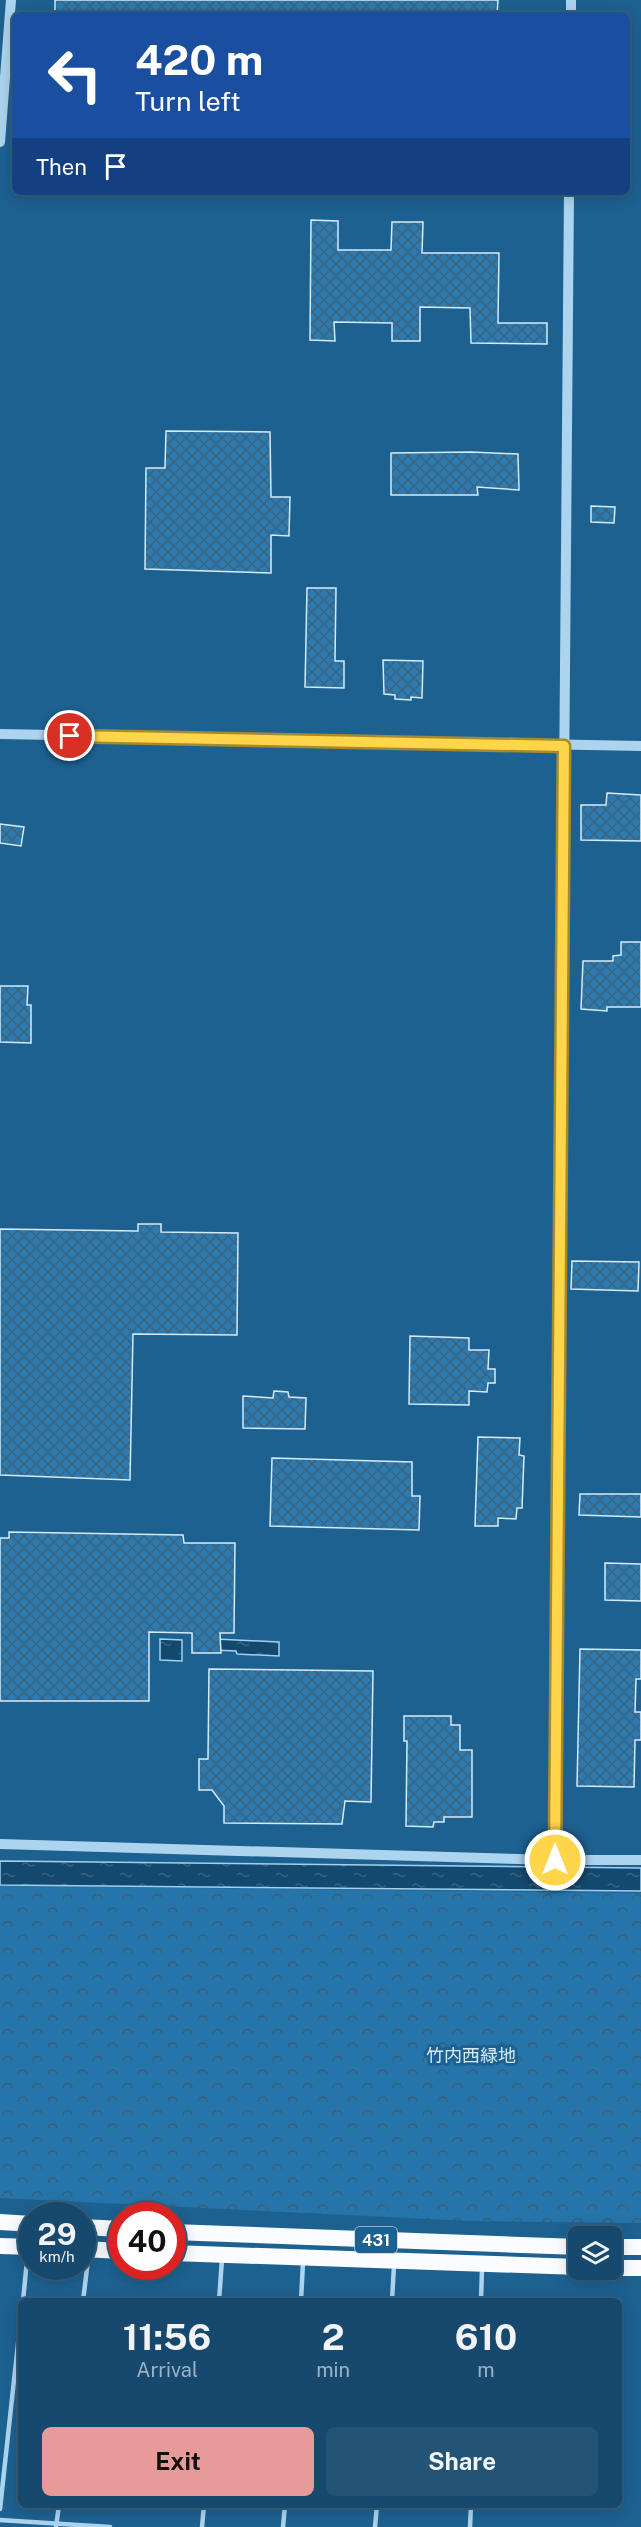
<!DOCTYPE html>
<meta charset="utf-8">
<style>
body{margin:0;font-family:"Public Sans","Noto Sans JP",sans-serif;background:#235375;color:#f1f3f6;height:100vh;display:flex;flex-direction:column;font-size:22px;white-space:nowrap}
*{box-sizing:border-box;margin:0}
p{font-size:20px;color:#9eb2c2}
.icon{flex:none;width:33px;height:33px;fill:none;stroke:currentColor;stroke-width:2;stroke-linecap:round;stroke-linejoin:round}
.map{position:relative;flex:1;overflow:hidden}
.drawer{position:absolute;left:18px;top:2298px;width:604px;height:210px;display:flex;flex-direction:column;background:#16496d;border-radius:9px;box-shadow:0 3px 15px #0003,0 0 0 2px #356180}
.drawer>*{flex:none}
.banner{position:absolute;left:12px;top:12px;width:618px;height:183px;border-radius:9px;box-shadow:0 3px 15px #0003,0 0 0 2px #356180;background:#1a4fa0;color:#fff;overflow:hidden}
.buttons{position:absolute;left:568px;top:2226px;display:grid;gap:12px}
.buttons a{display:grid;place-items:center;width:54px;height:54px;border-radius:9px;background:#16496d;box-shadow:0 3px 15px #0003,0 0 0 2px #356180;font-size:30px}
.speed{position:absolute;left:18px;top:2202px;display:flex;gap:12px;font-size:30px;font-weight:700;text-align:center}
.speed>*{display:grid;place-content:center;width:78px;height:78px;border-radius:50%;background:#16496d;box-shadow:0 3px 15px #0003,0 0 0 2px #356180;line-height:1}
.speed small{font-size:15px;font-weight:400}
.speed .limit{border:9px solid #d22;background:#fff;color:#111}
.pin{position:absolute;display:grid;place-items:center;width:51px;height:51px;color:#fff;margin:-26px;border:3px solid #fff;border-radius:50%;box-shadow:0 2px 6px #0007}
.me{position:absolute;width:66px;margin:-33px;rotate:0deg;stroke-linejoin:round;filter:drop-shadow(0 0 4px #0008)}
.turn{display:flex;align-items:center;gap:21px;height:126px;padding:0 24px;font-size:27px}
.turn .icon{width:78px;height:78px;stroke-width:2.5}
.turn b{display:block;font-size:42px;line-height:51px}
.then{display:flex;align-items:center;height:57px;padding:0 24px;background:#0003;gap:12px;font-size:22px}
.eta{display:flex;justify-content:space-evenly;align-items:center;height:102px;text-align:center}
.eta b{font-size:36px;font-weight:700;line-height:42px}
.cta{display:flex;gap:12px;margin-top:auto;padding:12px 24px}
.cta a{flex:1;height:69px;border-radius:9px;background:#e69b98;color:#111;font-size:24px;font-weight:700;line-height:69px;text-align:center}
.cta a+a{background:#235375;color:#f1f3f6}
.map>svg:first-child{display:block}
.park{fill:url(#park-crowns)}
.water{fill:url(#water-ripples);stroke:#a0d1f0;stroke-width:1.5}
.building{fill:url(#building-cross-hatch);stroke:#d3ebfa;stroke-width:1.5}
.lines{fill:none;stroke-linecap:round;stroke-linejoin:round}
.path{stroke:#add4ee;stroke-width:3;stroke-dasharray:3 4.5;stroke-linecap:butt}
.service{stroke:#add4ee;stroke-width:4.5}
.tertiary{stroke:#add4ee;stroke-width:10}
.trunk{stroke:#fafcff;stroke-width:16}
.route-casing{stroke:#a68a30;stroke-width:15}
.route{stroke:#ffd54a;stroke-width:10}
.labels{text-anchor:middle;stroke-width:6;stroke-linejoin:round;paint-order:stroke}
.shield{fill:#1d6191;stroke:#bbd0de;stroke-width:1.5}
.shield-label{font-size:16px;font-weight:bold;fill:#fff}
.park-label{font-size:18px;fill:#d3ebfa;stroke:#1d6191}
</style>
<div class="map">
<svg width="641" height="2527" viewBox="0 0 641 2527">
<defs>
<pattern id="park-crowns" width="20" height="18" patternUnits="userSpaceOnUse" patternTransform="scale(1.5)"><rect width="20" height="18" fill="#2675aa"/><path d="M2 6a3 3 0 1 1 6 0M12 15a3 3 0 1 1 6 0" fill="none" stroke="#3b5e76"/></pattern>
<pattern id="water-ripples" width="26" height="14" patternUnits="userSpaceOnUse" patternTransform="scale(1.5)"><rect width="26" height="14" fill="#14496f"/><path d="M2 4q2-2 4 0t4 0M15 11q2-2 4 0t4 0" fill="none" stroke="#376485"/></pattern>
<pattern id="building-cross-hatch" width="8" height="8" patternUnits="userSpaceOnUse" patternTransform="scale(1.5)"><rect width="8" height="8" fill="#2c7aaf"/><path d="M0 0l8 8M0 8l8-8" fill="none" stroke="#3c637e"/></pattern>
</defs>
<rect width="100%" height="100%" fill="#1d6191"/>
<polygon class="park" points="0,1886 641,1893 641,2223 472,2221 0,2198"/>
<g class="water">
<polygon points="160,1639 182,1640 182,1661 160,1660"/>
<polygon points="216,1639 279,1642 279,1656 237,1654 236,1651 215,1650"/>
<polygon points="0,1861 641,1868 641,1891 0,1885"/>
</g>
<g class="building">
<polygon points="55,0 498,0 497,15 55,15"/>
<polygon points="311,220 338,221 338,250 391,250 392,222 423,222 422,253 499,253 498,323 547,323 547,344 471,343 470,308 420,307 420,341 392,341 392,323 334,322 335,341 310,340"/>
<polygon points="166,431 270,432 271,497 290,497 289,536 271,535 271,573 145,569 146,468 165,468"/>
<polygon points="471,452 518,454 519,490 477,487 478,495 391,495 391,453"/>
<polygon points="591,506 615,507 614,523 591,522"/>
<polygon points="307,588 336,588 335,661 344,661 344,688 305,687"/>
<polygon points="383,660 423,661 422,698 411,697 411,700 395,699 395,695 384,694"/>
<polygon points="607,793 641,795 641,841 581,840 581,805 606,805"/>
<polygon points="0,824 24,827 21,846 0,843"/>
<polygon points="621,942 641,942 641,1007 607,1007 607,1011 581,1009 583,961 613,961 613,956 621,955"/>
<polygon points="0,986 28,986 27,1005 31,1005 31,1043 0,1042"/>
<polygon points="138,1224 161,1224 161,1232 238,1233 237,1335 133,1334 130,1480 0,1475 0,1229 138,1231"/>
<polygon points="572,1261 639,1262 638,1291 571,1289"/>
<polygon points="410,1336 469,1338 469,1350 489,1350 488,1369 495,1369 495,1383 488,1383 487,1392 469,1391 469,1405 409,1404"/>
<polygon points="274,1391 288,1392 289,1397 306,1398 305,1429 243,1428 243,1396 273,1398"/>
<polygon points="478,1437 520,1438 519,1455 524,1456 522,1508 517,1508 516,1519 498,1518 498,1526 475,1526"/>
<polygon points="272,1458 412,1462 412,1496 420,1496 419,1530 270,1526"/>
<polygon points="580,1494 641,1494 641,1517 579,1515"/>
<polygon points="9,1532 183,1535 184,1543 235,1543 234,1633 220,1633 221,1653 192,1653 192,1633 149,1632 149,1701 0,1701 0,1538 9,1538"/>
<polygon points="605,1563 641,1564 641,1601 605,1600"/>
<polygon points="580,1649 641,1650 641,1679 636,1679 635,1712 641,1712 641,1740 635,1740 634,1787 577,1786"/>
<polygon points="209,1669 373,1671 371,1802 345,1801 342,1824 224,1823 224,1806 212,1790 199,1790 199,1759 208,1759"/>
<polygon points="404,1716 451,1716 451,1725 460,1725 460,1750 472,1750 472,1817 444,1817 444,1822 434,1822 433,1827 406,1826 407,1741 404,1741"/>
</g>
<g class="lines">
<g class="path">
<polyline points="40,2209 76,2211"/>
<polyline points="130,2214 153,2216"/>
<polyline points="583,2230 609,2229"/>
</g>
<g class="service">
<polyline points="23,2301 28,2250"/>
<polyline points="83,2301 89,2252"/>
<polyline points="219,2301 222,2259"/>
<polyline points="301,2301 303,2262"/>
<polyline points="392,2301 394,2265"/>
<polyline points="481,2301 482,2268"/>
<polyline points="0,2509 21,2316"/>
<polyline points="0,2520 110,2527"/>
<polyline points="56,2527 59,2505"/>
<polyline points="202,2527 204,2505"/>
<polyline points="283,2527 285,2505"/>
<polyline points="375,2527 377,2505"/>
<polyline points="470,2527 471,2505"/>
</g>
<g class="tertiary">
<polyline points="571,15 571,0"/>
<polyline points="0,142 11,0"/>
<polyline points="0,734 641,746"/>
<polyline points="0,1844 555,1860 641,1860"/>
<polyline points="555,1860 569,192"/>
</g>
<g class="trunk">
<polyline points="0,2222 32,2224"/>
<polyline points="82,2227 122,2229"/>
<polyline points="172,2232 579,2247"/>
<polyline points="0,2246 32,2247"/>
<polyline points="612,2247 641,2247"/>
<polyline points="82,2249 122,2251"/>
<polyline points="172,2253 579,2267"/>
<polyline points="612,2268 641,2268"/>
</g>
</g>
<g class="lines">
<g class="route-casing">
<polyline id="route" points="70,736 564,746 555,1860"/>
</g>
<use href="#route" class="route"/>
</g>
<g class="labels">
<rect class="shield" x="355" y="2227" width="42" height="26" rx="4.5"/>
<g class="shield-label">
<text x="376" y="2246">431</text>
</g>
<g class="park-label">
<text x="471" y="2062">竹内西緑地</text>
</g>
</g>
</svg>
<div class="buttons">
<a><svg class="icon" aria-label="layers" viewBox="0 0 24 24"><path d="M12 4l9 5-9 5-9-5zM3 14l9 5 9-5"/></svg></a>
</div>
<div class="speed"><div>29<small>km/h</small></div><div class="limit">40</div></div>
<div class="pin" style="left:70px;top:736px;background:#d93025"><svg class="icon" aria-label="arrive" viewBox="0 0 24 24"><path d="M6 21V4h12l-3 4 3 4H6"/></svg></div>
<svg class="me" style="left:555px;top:1860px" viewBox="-20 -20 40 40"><circle r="17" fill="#ffd54a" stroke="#fff" stroke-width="3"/><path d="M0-11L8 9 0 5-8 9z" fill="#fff"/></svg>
<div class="banner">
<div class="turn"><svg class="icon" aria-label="left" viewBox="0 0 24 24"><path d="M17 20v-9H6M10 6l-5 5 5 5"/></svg><div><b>420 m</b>Turn left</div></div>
<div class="then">Then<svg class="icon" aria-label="arrive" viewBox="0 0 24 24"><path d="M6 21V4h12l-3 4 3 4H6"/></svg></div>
</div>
<section class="drawer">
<div class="eta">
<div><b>11:56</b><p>Arrival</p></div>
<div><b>2</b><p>min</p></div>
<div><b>610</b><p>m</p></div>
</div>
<div class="cta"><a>Exit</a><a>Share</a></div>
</section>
</div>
